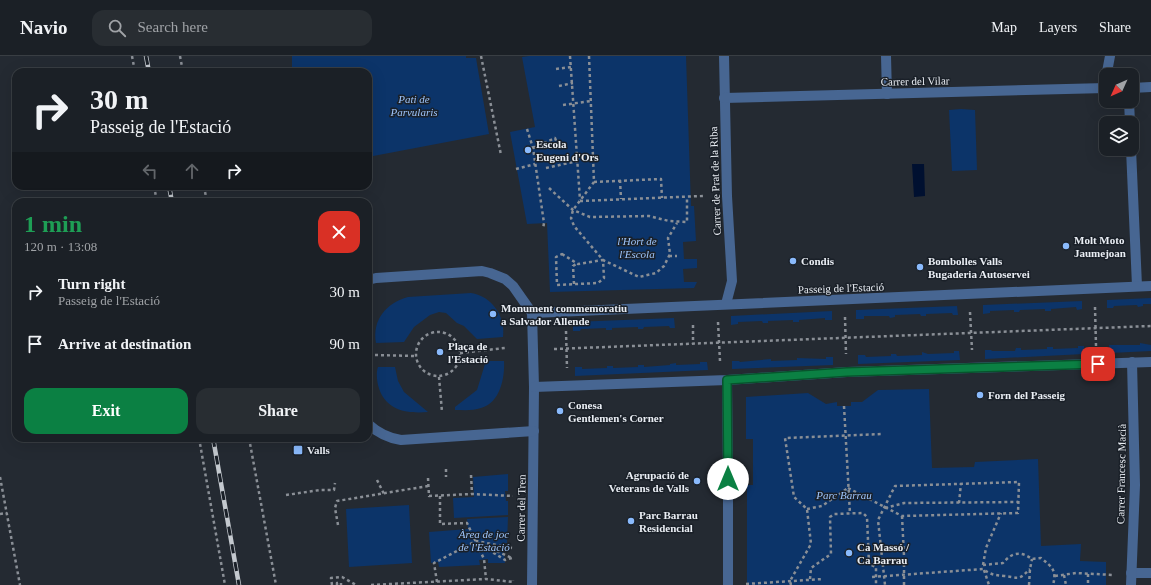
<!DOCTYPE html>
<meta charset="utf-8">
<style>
body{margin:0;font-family:"Times New Roman",serif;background:#282d32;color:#f1f3f6;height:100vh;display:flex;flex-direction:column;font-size:15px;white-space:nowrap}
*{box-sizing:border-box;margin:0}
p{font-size:13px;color:#a0a3a7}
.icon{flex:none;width:22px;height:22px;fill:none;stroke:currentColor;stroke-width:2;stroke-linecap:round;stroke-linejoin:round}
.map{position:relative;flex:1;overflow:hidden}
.sheet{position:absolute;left:12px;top:142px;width:360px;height:244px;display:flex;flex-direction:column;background:#1b2026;border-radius:12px;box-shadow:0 4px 16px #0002,0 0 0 1px #393e43}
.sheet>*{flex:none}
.guide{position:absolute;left:12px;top:12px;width:360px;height:122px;border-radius:12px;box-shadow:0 4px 16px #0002,0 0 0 1px #393e43;background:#1b2026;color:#f1f3f6;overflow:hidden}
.needle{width:26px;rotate:225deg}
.tools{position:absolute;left:1099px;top:12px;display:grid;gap:8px}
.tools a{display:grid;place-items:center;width:40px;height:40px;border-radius:8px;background:#1b2026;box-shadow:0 4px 16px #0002,0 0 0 1px #393e43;font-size:20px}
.pin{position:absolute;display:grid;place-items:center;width:34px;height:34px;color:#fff;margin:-17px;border-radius:8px;box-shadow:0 2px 6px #0006}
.me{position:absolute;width:44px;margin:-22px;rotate:0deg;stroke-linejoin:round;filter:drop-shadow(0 0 3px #0008)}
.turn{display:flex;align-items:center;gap:14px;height:84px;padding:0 12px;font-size:18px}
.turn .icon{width:52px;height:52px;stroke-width:2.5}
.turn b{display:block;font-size:28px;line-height:34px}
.lanes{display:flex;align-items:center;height:38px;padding:0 12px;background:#0003;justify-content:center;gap:20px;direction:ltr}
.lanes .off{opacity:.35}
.round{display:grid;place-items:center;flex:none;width:42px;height:42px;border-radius:12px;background:#282d32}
.overview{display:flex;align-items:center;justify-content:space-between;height:68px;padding:0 12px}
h1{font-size:24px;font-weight:600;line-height:30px;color:#1e9e55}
.cta{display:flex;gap:8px;margin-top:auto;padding:8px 12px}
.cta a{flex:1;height:46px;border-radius:12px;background:#0b8043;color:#fff;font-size:16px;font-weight:600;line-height:46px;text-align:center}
.cta a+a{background:#282d32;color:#f1f3f6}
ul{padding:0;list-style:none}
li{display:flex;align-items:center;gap:12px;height:52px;padding:0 12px}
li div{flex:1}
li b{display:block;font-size:15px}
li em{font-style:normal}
header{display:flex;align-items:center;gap:24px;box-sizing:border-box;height:56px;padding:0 20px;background:#1b2026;border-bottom:1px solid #393e43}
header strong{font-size:19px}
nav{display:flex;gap:22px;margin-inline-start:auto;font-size:14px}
.search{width:280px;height:36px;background:#282d32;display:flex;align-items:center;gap:10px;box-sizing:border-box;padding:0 14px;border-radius:12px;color:#a0a3a7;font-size:15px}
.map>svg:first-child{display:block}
.green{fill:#0c3469}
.water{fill:#001030}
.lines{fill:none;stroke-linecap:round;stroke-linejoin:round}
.path{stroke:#8a8f96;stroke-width:2.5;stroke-dasharray:3 3;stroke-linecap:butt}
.pedestrian{stroke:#476692;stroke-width:10}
.minor{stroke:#476692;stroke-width:10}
.tertiary{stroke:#476692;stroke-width:10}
.rail-casing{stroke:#c4c9cf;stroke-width:4.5}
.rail{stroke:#1a2028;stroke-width:3;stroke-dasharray:9;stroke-linecap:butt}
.route-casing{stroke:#07532c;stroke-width:10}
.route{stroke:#0b8043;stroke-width:7}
.poi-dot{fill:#8abafc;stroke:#1a2028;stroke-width:1.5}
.labels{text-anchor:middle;stroke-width:3;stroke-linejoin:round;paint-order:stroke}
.street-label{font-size:11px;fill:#eaeef4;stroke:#1a2028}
.park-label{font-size:11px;font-style:italic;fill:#9ec5fc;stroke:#1a2028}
.poi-label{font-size:11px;font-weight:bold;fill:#eaeef4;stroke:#1a2028;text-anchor:start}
</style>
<header>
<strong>Navio</strong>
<div class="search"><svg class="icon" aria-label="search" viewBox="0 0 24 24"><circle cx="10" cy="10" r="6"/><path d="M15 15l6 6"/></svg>Search here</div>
<nav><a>Map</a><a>Layers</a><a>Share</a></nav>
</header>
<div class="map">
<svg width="1151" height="529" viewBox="0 0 1151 529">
<rect width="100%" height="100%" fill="#242a32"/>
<g class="green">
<polygon points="292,0 466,0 466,2 476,2 489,78 368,101 368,16 292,16"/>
<polygon points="529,0 686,0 691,150 694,150 696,185 683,186 684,203 697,203 697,212 683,213 684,226 697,226 694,232 550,236 547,167 527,168 510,76 535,71 522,1"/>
<polygon points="961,53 975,54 977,114 952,115 949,54"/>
<path d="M471,237C492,240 506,261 503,281L477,283L464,270L457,267L446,257L439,256L430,259L414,271L404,286L376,287C372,264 386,247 408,241Z"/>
<polygon points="1151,242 1151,248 1143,248 1143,250 1138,251 1137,249 1114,250 1113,252 1107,252 1107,244"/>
<polygon points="1082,245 1082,253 1077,254 1076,251 1051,253 1051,255 1045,255 1045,253 1020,254 1019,256 1014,256 1014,254 990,255 990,257 983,258 983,249"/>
<polygon points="957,250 958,259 953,259 952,257 926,258 926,260 921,260 920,258 895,259 895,261 890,262 889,260 864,260 864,263 856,263 856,254"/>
<polygon points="832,255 832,264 825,264 825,262 799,264 799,266 793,266 793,264 768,265 768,267 763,267 762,265 738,266 738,268 731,269 731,260"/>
<polygon points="674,262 675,272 670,272 669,270 644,271 643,273 638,273 638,271 612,272 612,274 606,274 606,272 581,273 580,275 573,275 573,266"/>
<polygon points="1140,287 1151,289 1151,295 1110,297 1109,289 1140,289"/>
<polygon points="1078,290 1084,290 1084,298 985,303 985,294 991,294 992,295 1015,295 1016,292 1021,292 1021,294 1047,293 1047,291 1053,291 1053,293 1078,292"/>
<polygon points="954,295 959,295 960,304 858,308 858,299 865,299 866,301 891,300 891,298 896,298 897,300 922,299 922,296 928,298 954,297"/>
<polygon points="826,301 833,301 833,309 732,313 732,305 739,305 740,306 771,303 771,305 797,304 797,302 826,303"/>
<path d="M504,305C505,322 500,347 481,352C473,355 463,354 455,354V351L477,334L485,308L488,305Z"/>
<polygon points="700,306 707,306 708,314 575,320 575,311 582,311 582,313 607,312 607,310 613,310 613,312 638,311 638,309 644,309 644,311 670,309 670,308 676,307 676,309 700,308"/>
<path d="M378,311H395L398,325L404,336L428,356C406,358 384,354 378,329C377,324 376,316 378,311Z"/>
<polygon points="929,333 932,412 974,411 975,406 1038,403 1041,490 1081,488 1080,505 1106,506 1106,529 747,529 747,429 753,429 753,383 746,383 746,341 808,337 826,348 837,346 837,350 851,350 851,346 862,346 878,334"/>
<polygon points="508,418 508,435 505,435 506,445 508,445 508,459 454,462 453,442 474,441 473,421"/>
<polygon points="409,449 412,507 349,511 346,453"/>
<polygon points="508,461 507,487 503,487 505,507 488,507 488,503 479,504 480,509 439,511 438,506 431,507 429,476 468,473 467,463"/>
</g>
<polygon class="water" points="912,108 924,108 925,140 914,141"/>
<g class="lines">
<g class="path">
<polyline points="132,0 135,16"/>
<polyline points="180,0 183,16"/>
<polyline points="481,0 501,99"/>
<polyline points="570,0 580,144"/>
<polyline points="589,0 594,126 573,154 571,162 574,170 603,204 639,221 656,217 664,210 670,198 668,182 677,167"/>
<polyline points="556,13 571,11"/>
<polyline points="559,30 573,27"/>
<polyline points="563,49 591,45"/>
<polyline points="527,73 533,92 544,167 543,173"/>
<polyline points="533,92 555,82 557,87 545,91"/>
<polyline points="546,112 578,105"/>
<polyline points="516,113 535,108"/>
<polyline points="620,124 621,143"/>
<polyline points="594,126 661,123 662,142"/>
<polyline points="154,130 157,146"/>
<polyline points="204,130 206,141 209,146"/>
<polyline points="549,132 573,154 590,161 649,160 669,165 687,166 687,141"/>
<polyline points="580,145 703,140"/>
<polygon points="562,198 578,208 603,204 604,222 598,227 557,229 556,201"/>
<polyline points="669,200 677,200"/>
<polyline points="574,228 573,210 576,208"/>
<polyline points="1095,251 1096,290"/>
<polyline points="970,256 972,294"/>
<polyline points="845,261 846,298"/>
<polyline points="718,266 720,305"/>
<polyline points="693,269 693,288"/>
<polyline points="566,275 567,312"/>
<circle cx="438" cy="298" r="22"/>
<polyline points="554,293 1151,270"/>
<polyline points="460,297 505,292"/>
<polyline points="375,299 415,300"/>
<polyline points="439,321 442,356"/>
<polyline points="844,350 850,458"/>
<polyline points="199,382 225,529"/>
<polyline points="249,382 276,529"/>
<polyline points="446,413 446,421"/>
<polyline points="471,419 472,438"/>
<polyline points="0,421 20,529"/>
<polyline points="428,422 429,440 472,438 513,440"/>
<polyline points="377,424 384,438"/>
<polyline points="848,432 902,460 1018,457 1019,426 895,430 878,464 885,529"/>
<polyline points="286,439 320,434 334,434 335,427"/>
<polyline points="440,440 440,468 467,467 484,503 486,523"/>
<polyline points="959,447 961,427"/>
<polyline points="885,452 904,447 1018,446"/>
<polyline points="807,453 822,450 848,432"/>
<polyline points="0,458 7,457"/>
<polyline points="902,460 904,500 904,529"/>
<polyline points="338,469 335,452 337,445 428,430"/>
<polyline points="478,487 505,504 512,502"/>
<polyline points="486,490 512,502"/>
<path d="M983,509L1003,507C1012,496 1021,495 1032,503L1041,502C1052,511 1057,514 1053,529"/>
<polyline points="983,509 986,492 1001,457"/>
<polyline points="984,514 989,529"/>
<polyline points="1088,518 1088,529"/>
<polyline points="1064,519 1066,529"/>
<polyline points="1055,520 1076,517 1113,519"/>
<path d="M872,521L983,513C991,519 995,519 1004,520C1019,521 1017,526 1030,513"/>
<polyline points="810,523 811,512 831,498 830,461 834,458 863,457 867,461 869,508 876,511 876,529"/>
<polyline points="437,526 434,507 476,485 512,492"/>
<polyline points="746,528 823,523"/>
<polyline points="332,529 331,522 342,521 356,529"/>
<polyline points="337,529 337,527 341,527 341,529"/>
<polyline points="371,529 486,523 513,526 513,524"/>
<polyline points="791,529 790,525 811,488 807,453 794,441 785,382 883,378"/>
<polyline points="1029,529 1030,513 1032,503"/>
</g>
<g class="pedestrian">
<polyline points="1107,16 1110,0"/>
<polyline points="728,423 728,529"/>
</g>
<g class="minor">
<polyline points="724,0 727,140 732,225 726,248"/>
<polyline points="886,0 887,38"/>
<polyline points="1132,32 1151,31"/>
<polyline points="724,42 1106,32"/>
<polyline points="1129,45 1130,67"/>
<polyline points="1131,93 1137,230"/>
<polyline points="727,324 728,423"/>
<polyline points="1131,517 1151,517"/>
<polyline points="1131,529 1135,429 1132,306"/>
</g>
<g class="tertiary">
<polyline points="368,224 376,222 482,215 490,217 505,223 513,230 532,257 534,331 532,529"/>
<polyline points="532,257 1151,230"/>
<polyline points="534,331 727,324 847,316 1151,306"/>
<path d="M368,368C378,377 387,382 401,384L534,375"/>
</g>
<g class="rail-casing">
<g id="rail">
<polyline points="146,0 149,16"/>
<polyline points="169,130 172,146"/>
<polyline points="213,382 239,529"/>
</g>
</g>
<use href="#rail" class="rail"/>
</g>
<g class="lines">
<g class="route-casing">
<polyline id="route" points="728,423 727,324 847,316 1098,308"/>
</g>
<use href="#route" class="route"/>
</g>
<g class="poi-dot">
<circle cx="528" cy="94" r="4"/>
<circle cx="1066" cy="190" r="4"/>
<circle cx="793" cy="205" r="4"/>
<circle cx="920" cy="211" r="4"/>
<circle cx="493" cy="258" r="4"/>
<circle cx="440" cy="296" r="4"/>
<circle cx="980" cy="339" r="4"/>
<circle cx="560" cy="355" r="4"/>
<rect x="293" y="389" width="10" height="10" rx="2"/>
<circle cx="697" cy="425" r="4"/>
<circle cx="631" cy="465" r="4"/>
<circle cx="849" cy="497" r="4"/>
</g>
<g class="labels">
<g class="street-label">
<text transform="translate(915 25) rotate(-1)" y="4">Carrer del Vilar</text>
<text transform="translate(715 125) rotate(-92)" y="4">Carrer de Prat de la Riba</text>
<text transform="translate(841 232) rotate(-2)" y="4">Passeig de l'Estació</text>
<text transform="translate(1121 418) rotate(-89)" y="4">Carrer Francesc Macià</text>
<text transform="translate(521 452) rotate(-89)" y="4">Carrer del Tren</text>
</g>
<g class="park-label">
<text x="414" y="47">Pati de<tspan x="414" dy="13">Parvularis</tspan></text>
<text x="637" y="189">l'Hort de<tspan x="637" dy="13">l'Escola</tspan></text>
<text x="844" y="443">Parc Barrau</text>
<text x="484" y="482">Àrea de joc<tspan x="484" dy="13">de l'Estació</tspan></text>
</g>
<g class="poi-label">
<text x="536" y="92">Escola<tspan x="536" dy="13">Eugeni d'Ors</tspan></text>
<text x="1074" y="188">Molt Moto<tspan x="1074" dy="13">Jaumejoan</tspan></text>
<text x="801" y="209">Condis</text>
<text x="928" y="209">Bombolles Valls<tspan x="928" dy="13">Bugaderia Autoservei</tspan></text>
<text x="501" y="256">Monument commemoratiu<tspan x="501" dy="13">a Salvador Allende</tspan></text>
<text x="448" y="294">Plaça de<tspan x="448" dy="13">l'Estació</tspan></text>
<text x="988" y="343">Forn del Passeig</text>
<text x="568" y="353">Conesa<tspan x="568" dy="13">Gentlemen's Corner</tspan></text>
<text x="307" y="398">Valls</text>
<text x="689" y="423" text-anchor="end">Agrupació de<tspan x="689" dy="13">Veterans de Valls</tspan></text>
<text x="639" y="463">Parc Barrau<tspan x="639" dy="13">Residencial</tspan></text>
<text x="857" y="495">Ca Massó /<tspan x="857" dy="13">Ca Barrau</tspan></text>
</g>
</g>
</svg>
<div class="tools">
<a><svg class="needle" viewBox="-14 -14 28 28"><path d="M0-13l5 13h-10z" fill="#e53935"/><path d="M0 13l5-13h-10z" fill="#a0a3a7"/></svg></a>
<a><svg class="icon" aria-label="layers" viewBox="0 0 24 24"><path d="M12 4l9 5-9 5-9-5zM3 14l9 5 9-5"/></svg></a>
</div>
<div class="pin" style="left:1098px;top:308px;background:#d93025"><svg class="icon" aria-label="arrive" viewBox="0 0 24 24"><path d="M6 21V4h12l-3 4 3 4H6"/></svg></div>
<svg class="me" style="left:728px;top:423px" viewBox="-20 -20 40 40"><circle r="19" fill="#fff"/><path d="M0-13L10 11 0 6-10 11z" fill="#0b8043"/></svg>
<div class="guide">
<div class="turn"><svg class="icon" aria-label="right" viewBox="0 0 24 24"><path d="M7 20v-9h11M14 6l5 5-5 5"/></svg><div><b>30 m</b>Passeig de l'Estació</div></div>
<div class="lanes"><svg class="icon off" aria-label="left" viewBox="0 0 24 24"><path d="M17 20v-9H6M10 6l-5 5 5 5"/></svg><svg class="icon off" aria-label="ahead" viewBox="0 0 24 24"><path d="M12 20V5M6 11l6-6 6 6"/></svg><svg class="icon" aria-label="right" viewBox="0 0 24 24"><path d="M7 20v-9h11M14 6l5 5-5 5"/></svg></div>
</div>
<section class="sheet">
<div class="overview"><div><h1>1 min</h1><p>120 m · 13:08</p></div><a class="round" style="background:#d93025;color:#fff"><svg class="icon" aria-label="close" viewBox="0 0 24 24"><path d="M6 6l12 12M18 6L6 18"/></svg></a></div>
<ul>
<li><svg class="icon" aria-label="right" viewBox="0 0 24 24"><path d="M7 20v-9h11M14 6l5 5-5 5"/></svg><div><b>Turn right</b><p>Passeig de l'Estació</p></div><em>30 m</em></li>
<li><svg class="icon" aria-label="arrive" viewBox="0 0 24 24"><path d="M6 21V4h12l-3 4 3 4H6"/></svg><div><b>Arrive at destination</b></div><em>90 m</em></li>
</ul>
<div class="cta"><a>Exit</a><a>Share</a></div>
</section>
</div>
